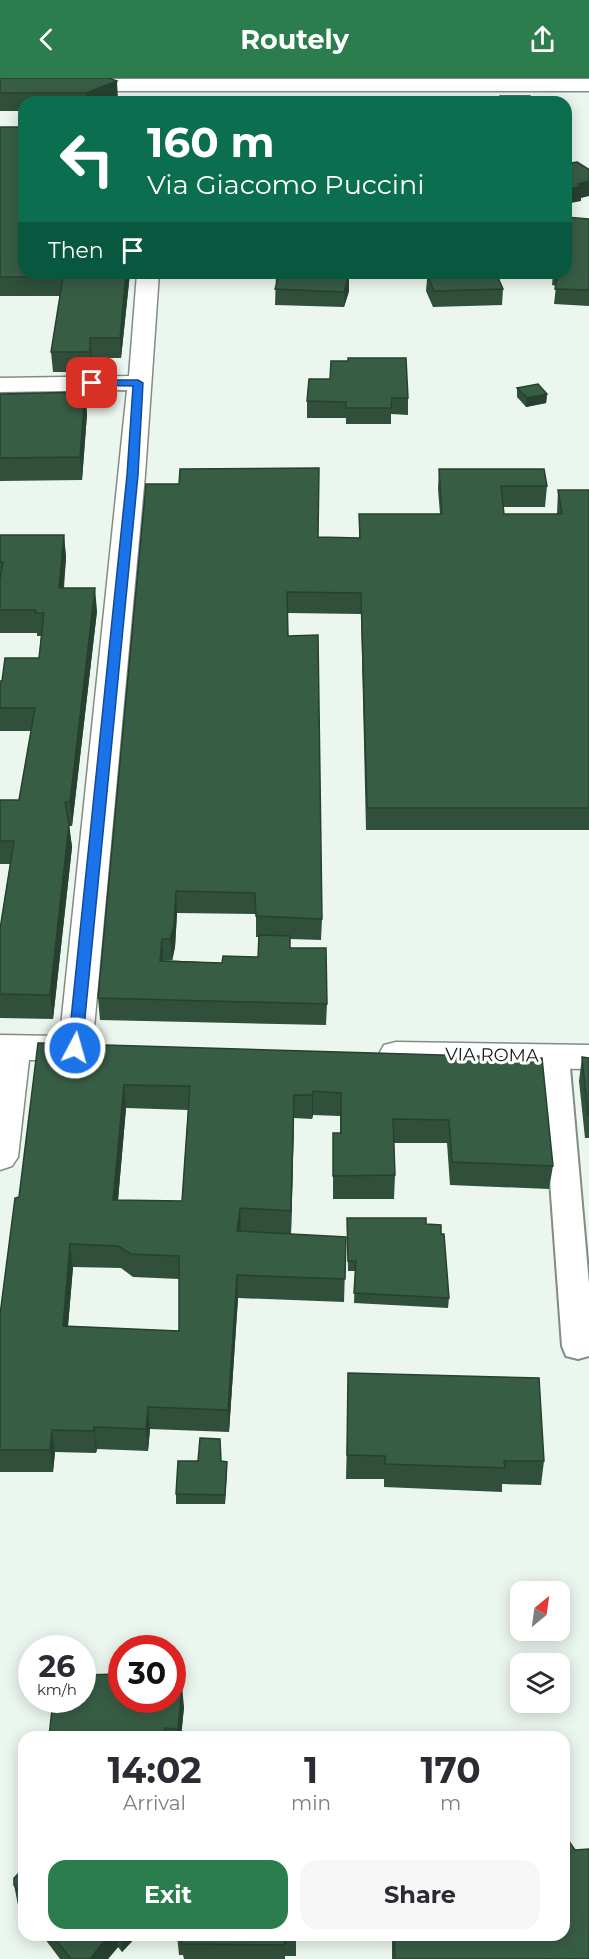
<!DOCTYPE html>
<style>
body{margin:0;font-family:Montserrat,sans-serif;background:#f7f7f7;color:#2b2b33;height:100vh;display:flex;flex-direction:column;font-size:22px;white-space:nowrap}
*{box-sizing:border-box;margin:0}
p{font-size:20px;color:#7c7c81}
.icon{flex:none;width:33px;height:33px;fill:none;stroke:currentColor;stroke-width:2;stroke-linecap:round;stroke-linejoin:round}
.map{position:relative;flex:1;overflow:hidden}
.sheet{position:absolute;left:18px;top:1653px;width:552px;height:210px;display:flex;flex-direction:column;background:#fff;border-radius:18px;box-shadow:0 3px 15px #0003}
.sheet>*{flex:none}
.hud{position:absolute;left:18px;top:18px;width:554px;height:183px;border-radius:18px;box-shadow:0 3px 15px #0003;background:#0b6e4f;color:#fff;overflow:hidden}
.needle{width:39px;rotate:29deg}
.buttons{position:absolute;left:510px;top:1503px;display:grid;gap:12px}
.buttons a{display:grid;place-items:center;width:60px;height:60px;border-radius:12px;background:#fff;box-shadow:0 3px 15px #0003;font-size:30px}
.speed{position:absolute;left:18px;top:1557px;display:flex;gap:12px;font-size:30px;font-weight:700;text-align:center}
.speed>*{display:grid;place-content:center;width:78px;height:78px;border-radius:50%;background:#fff;box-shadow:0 3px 15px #0003;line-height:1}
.speed small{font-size:15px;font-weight:400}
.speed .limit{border:9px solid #d22;background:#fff;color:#111}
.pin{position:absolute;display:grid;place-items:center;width:51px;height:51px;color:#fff;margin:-26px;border-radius:12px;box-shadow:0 3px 9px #0006}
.me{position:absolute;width:66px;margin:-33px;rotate:6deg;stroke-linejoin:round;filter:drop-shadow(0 0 4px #0008)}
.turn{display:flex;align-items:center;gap:21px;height:126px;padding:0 30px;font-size:27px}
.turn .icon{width:78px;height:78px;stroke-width:2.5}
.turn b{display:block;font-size:42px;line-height:51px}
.then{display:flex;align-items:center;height:57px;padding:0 30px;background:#0003;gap:12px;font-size:22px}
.eta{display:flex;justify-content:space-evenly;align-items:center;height:102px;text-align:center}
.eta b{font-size:36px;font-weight:700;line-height:42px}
.action{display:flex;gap:12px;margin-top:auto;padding:12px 30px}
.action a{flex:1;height:69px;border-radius:18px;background:#2c7d4e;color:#fff;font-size:24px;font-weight:700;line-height:69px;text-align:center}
.action a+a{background:#f7f7f7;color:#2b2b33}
header{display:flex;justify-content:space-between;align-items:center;height:78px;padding:0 30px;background:#2c7d4e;color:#fff;font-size:27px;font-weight:700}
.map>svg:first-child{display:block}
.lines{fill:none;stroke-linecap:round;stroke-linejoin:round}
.lane-casing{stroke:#828c85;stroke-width:4}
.street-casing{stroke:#828c85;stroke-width:3}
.lane{fill:#fff;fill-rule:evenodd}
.street{fill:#fff;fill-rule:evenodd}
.wall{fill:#30503b;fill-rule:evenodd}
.shaded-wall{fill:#274130}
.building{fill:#385d45;stroke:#274130;stroke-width:1.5;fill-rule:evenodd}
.route{fill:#1a73e8;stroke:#114b97;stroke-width:1.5}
.labels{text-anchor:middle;stroke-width:6;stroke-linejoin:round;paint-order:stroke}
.street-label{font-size:18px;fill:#151916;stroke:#fff}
</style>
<header><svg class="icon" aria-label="back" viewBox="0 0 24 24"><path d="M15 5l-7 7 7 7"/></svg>Routely<svg class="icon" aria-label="share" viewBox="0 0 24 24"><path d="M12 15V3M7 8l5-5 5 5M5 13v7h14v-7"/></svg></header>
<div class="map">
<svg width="589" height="1881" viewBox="0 0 589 1881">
<rect width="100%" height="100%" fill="#ebf6ee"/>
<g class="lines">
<g class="lane-casing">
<polygon id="lane" points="555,967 565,971 569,978 589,1206 589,1278 578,1281 566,1278 562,1268 541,978 545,971"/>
</g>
<g class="street-casing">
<g id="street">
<rect x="0" y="1" width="589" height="12"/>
<polygon points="137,195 159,195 145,397 93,961 100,970 95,979 83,982 29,982 18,1079 12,1088 0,1092 0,957 60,958 127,312 0,314 0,300 129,298"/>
<polygon points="396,964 589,967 589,991 396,988 384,985 379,976 384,967"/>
</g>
</g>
<use href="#lane" class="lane"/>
<use href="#street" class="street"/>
</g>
<g class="wall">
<polygon points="0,0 109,0 118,22 111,24 24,24 24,33 0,33"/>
<polygon points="0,49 130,195 121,280 92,280 91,294 53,294 51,274 60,218 0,218"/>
<polygon points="589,141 589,228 554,226 556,208 552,207 553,195 566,195"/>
<polygon points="276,195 348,195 348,197 349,197 349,213 344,229 275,227"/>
<polygon points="425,195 499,195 498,201 503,211 502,227 433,229 426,213 427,201"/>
<polygon points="309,301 408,320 408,337 391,336 391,346 346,346 346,340 307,340 307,323"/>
<polygon points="517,310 547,316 546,325 526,329 517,319"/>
<polygon points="85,314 87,336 82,402 0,403 0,316"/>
<path d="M439,391L547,408L545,429H503L504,436H557L558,412H589V752H366L361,536L288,535V558L322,841L321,862L290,861V870L327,926L326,947L100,942L98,920L146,406L318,459L359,460V436H440L438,411ZM177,835L256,836V859H259L258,879L222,885L163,882L172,883L175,869Z"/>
<polygon points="0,457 64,457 66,480 64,510 97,533 72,748 69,748 72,769 53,941 0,940 0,851 10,786 0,786 0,722 19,722 31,653 0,653 0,603 2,603 39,580 41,558 37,558 37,555 0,555"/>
<path d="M38,965L542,980L553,1088L549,1111L450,1107L447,1065H394L395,1097L394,1121H333V1055H340V1038L313,1037L312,1041L294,1040L291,1156L346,1159L344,1224L238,1220L229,1354L150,1351L148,1373L97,1371L96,1375L55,1374L53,1394H0V1237L19,1119ZM126,1030L188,1032L182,1123L118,1122ZM73,1189L121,1190L133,1199L179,1201V1253L68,1248Z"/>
<polygon points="582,979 589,980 589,1060 585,1060 579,1003"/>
<polygon points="347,1140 426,1146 441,1156 449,1220 448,1230 354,1225 355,1193 348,1193"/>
<polygon points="348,1318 544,1383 541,1407 502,1406 502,1414 384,1409 384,1401 346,1401"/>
<polygon points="221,1383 227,1384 225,1426 176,1426 176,1416"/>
<polygon points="172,1604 173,1607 184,1629 181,1659 49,1659 172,1622"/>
<polygon points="24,1790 24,1834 18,1827 14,1807"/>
<polygon points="42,1857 138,1857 122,1874 118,1869 108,1881 60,1881"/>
<polygon points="177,1857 296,1857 296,1878 285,1878 285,1881 184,1881 183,1877 179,1877"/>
<polygon points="392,1857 564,1857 589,1881 392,1881"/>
</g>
<g class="shaded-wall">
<polygon points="117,3 118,22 111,24 86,24 86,15"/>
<polygon points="589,103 589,118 581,120 581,123 566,126 566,112 578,106"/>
<polygon points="126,195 130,195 121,280 120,260"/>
<polygon points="346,195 348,195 348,199 349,197 349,213 344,229"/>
<polygon points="90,260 92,280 91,294 90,274"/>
<polygon points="85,314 87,336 82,402 80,379"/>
<polygon points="547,316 546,325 526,329 527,320"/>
<polygon points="64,457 66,480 61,533 59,510"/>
<polygon points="95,510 97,533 72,748 70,724"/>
<polygon points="69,746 72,769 53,941 50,917"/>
<polygon points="176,813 177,835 175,869 172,883 170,861"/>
<polygon points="162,861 163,882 160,883"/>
<polygon points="124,1007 126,1030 116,1145 113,1122"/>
<polygon points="313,1013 313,1037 312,1041 312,1017"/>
<polygon points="294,1017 294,1040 291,1156 291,1133"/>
<polygon points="240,1130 241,1153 237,1153"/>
<polygon points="70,1166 73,1189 66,1271 63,1248"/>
<polygon points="237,1197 238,1220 229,1354 228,1332"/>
<polygon points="148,1329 150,1351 148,1373 146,1351"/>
<polygon points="94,1349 97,1371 96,1375 94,1353"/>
<polygon points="52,1352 55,1374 53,1394 50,1372"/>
<polygon points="227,1384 227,1393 225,1426 225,1417"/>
<polygon points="182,1608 184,1629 181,1659 179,1659 178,1651"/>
<polygon points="109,1857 116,1857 118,1869 108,1881 90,1881"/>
<polygon points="120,1857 138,1857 122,1874"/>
</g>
<g class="building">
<polygon points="0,0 109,0 117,3 86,15 0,15"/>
<polygon points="500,18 530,18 531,24 500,23"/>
<polygon points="0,49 24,49 24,195 126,195 120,260 90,260 90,274 51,274 63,199 0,199"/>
<polygon points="577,84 588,91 589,91 589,103 578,106 582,108 566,112 566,86"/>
<polygon points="566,139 589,141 589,212 555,211 558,195 566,195"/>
<polygon points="280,195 346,195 346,197 349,197 344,214 275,211"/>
<polygon points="430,195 496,195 503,211 434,213 427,197 430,197"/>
<polygon points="348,280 406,280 408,320 392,320 391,330 346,330 346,324 307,323 309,301 330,301 331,283 348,283"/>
<polygon points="538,306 547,316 527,320 517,310"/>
<polygon points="85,314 80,379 0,380 0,316"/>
<polygon points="319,390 318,459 360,460 359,436 442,436 439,391 544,391 547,408 501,408 504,436 562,436 558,412 589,412 589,730 367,730 361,515 287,514 288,558 318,557 322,841 256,838 255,815 176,813 174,848 170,861 162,861 160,883 222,885 223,878 258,879 259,857 290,858 290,870 326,870 327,926 98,920 146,406 179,406 180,391"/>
<polygon points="0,457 64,457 59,510 95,510 70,724 65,724 69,746 50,917 0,916 0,851 14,763 0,763 0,722 19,722 35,630 0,630 0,603 2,603 5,580 39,580 44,535 35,535 36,532 0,532 0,502 3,484 0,484"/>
<path d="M38,965L542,980L553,1088L452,1084L449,1042L393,1041L395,1097L333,1098V1055H341V1015L313,1013L312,1017H294L291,1133L240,1130L237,1153L346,1159L345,1201L237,1197L228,1332L148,1329L146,1351L94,1349V1353L52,1352L50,1372H0V1237L15,1120L19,1119ZM124,1007L190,1008L182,1123L113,1122ZM70,1166L118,1168L131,1176L179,1178V1253L63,1248Z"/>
<polygon points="582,979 589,980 589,1037 588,1037"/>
<polygon points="347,1140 426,1140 426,1146 441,1147 441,1156 444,1156 449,1220 354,1215 356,1183 348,1183"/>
<polygon points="348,1295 539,1300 544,1383 504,1383 505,1390 385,1386 385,1378 347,1377"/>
<polygon points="200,1360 220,1361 221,1383 227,1384 225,1417 176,1416 178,1383 198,1383"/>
<polygon points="122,1596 122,1622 172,1622 172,1607 182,1608 178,1651 165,1650 164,1659 49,1659 53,1622 82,1622 82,1597"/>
<polygon points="564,1759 566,1759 575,1772 589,1771 589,1881 395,1881 394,1857 564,1857"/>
<polygon points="24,1790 24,1820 14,1807 14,1800"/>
<polygon points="52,1857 109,1857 90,1881 71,1881"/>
<polygon points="178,1857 296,1857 296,1858 284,1859 285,1867 182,1866 183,1857"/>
</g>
<polygon class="route" points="92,302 138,302 143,305 138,397 82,970 75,975 68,970 127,397 133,308 89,307 89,303"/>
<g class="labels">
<g class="street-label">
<text transform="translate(492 977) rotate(1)" y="6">VIA ROMA</text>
</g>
</g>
</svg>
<div class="buttons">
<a><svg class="needle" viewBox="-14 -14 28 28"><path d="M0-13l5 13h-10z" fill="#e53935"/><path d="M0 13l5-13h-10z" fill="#7c7c81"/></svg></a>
<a><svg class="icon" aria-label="layers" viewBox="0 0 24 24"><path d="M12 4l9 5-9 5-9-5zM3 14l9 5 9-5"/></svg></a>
</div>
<div class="speed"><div>26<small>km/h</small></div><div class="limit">30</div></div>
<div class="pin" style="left:92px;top:305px;background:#d93025"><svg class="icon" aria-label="arrive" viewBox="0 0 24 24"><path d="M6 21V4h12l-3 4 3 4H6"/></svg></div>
<svg class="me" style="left:75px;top:970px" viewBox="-20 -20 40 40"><circle r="17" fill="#1a73e8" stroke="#fff" stroke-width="3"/><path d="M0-11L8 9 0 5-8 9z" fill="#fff"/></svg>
<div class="hud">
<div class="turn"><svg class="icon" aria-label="left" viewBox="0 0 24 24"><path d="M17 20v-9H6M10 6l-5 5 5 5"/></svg><div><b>160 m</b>Via Giacomo Puccini</div></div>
<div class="then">Then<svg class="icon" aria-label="arrive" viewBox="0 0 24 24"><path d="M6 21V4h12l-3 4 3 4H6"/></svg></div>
</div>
<section class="sheet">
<div class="eta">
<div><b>14:02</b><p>Arrival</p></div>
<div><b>1</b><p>min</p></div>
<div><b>170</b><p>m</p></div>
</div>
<div class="action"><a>Exit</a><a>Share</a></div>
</section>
</div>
